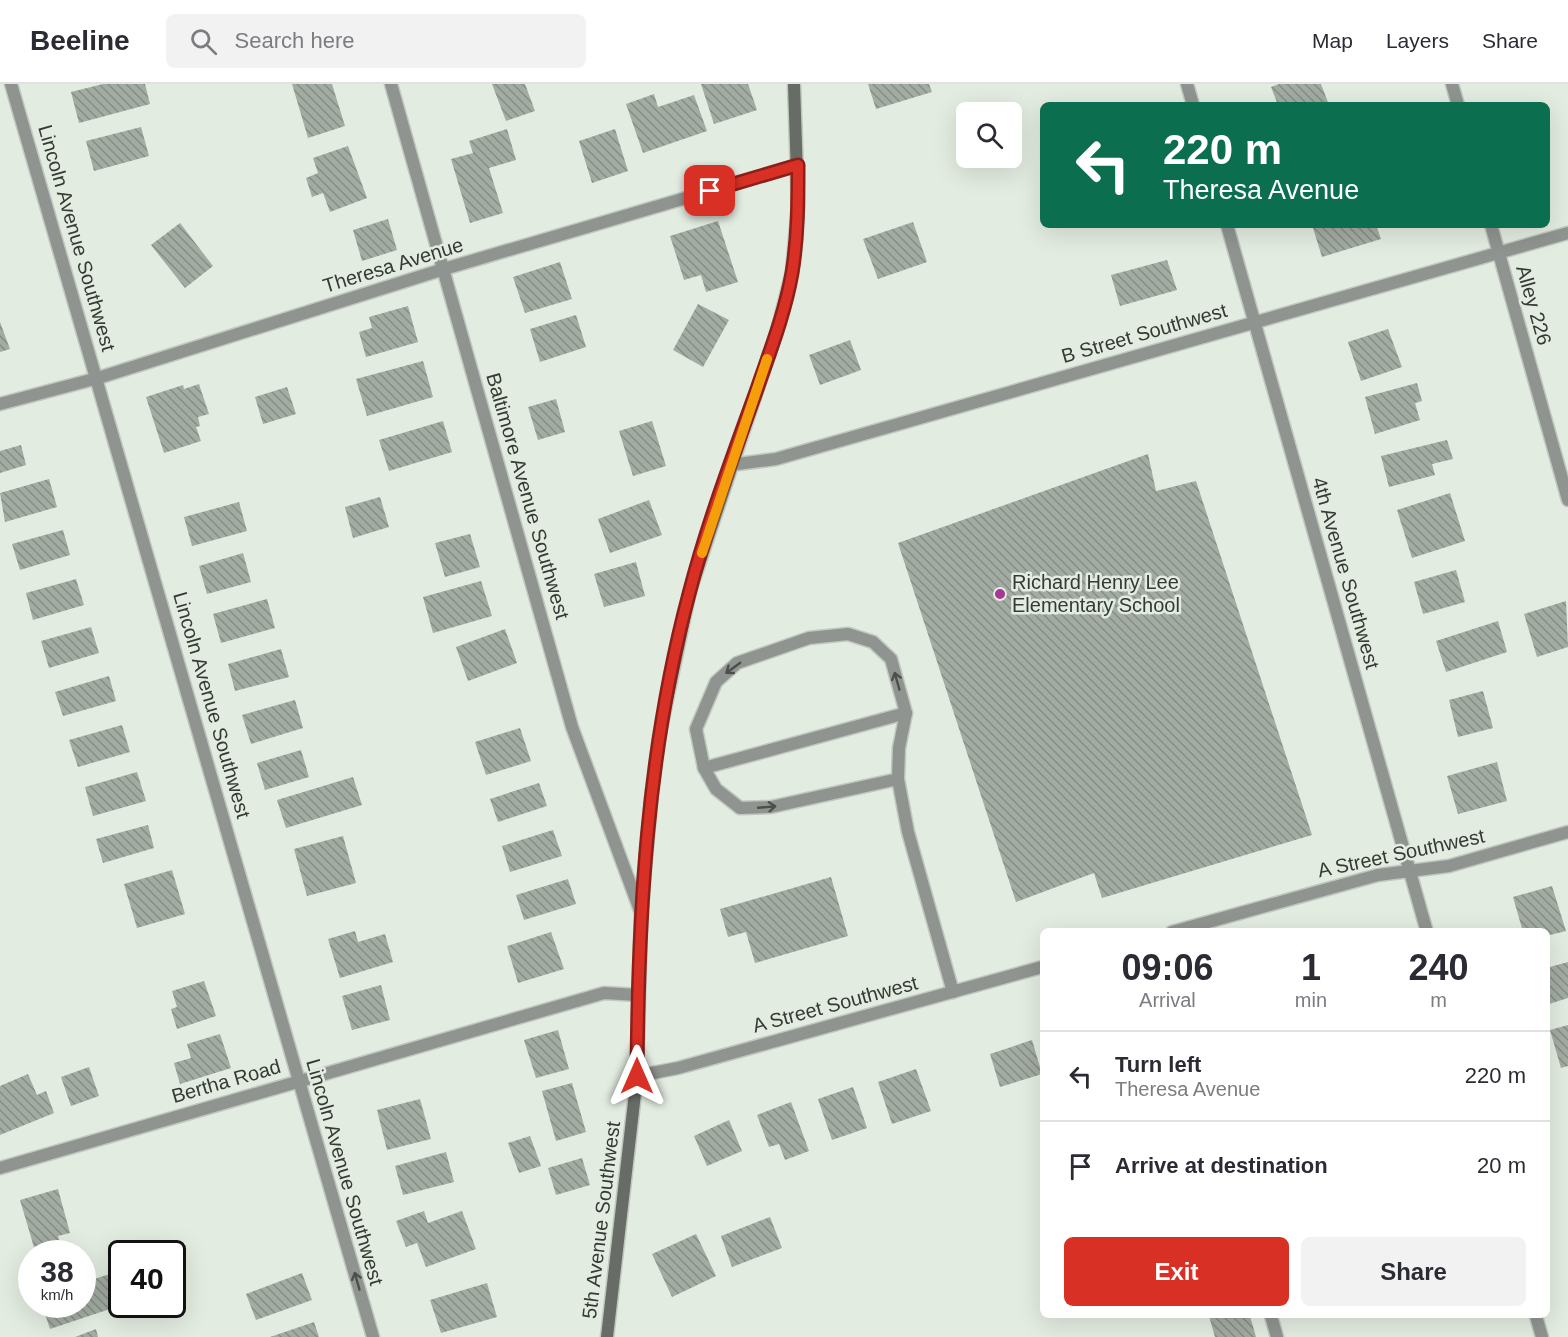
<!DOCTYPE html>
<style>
body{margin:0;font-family:Helvetica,sans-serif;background:#f2f2f3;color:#2b2b33;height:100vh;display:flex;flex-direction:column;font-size:22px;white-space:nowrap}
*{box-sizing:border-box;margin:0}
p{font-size:20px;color:#7c7c81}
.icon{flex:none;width:33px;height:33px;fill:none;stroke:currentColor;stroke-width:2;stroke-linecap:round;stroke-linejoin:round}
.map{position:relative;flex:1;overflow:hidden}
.details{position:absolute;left:1040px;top:844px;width:510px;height:390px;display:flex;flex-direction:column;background:#fff;border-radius:9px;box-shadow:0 6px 24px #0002}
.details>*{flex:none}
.hud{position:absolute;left:1040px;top:18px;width:510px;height:126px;border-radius:9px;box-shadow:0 6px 24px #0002;background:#0b6e4f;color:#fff;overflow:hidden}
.controls{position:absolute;left:956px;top:18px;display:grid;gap:12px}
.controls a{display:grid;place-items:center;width:66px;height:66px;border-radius:9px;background:#fff;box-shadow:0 6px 24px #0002;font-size:30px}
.speed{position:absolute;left:18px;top:1156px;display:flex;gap:12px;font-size:30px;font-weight:700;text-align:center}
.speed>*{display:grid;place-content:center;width:78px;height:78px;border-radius:50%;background:#fff;box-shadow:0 6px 24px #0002;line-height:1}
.speed small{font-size:15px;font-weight:400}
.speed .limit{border:3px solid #111;border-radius:9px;background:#fff;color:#111}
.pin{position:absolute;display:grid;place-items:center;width:51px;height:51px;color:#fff;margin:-26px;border-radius:12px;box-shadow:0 3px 9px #0006}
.me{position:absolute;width:66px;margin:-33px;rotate:0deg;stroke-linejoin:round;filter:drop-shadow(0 0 4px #0008)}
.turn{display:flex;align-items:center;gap:21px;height:126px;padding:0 24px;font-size:27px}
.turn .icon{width:78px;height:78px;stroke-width:2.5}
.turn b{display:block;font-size:42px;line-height:51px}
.eta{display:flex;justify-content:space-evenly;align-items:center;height:102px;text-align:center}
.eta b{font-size:36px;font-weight:800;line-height:42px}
.action{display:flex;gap:12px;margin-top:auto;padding:12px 24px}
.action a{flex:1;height:69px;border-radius:9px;background:#d93025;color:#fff;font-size:24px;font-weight:800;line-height:69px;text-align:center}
.action a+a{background:#f2f2f3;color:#2b2b33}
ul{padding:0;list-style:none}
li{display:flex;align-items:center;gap:18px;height:90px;padding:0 24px;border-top:2px solid #e1e1e2}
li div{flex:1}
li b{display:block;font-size:22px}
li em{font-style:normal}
header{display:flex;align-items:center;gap:36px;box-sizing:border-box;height:84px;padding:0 30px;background:#fff;border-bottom:2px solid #e1e1e2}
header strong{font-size:28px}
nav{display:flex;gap:33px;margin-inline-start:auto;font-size:21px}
.search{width:420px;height:54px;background:#f2f2f3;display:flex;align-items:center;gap:15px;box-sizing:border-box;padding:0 21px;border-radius:9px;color:#7c7c81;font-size:22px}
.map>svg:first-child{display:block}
.building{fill:url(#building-back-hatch)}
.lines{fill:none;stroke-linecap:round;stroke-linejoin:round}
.lane-casing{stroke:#c0c8bf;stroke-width:15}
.street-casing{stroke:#c0c8bf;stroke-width:15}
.secondary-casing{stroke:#c0c8bf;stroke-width:15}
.lane{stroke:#909490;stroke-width:12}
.street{stroke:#909490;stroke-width:12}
.secondary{stroke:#676c66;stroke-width:12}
.oneway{stroke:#4c504c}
.route-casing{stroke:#8d1f18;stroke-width:15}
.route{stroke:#d93025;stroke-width:10}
.slow{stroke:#f59e0b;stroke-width:10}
.poi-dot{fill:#a73794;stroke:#e3ece1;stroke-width:2}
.labels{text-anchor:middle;stroke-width:5;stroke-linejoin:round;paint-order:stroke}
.street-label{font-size:20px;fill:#363935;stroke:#e3ece1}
.poi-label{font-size:20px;fill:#363935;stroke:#e3ece1;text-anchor:start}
</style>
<header>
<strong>Beeline</strong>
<div class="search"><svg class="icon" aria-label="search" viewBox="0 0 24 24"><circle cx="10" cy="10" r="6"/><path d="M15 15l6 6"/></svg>Search here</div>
<nav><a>Map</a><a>Layers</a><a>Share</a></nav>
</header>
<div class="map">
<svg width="1568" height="1253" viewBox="0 0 1568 1253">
<defs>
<pattern id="building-back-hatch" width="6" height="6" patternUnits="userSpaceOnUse" patternTransform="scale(1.5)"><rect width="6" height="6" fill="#a3aca2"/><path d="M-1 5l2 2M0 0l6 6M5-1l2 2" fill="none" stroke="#868d85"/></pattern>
</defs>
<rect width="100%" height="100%" fill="#e3ece1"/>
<g class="building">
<polygon points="103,0 145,0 150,20 79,39 71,8"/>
<polygon points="292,0 332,0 345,42 308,54"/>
<polygon points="492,0 525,0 535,27 506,37"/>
<polygon points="701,0 748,0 757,26 714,40"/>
<polygon points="868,0 929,0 932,8 876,25"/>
<polygon points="1279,0 1321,0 1329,21 1278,21 1271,3"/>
<polygon points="654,10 658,23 694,11 707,47 643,69 626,20"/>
<polygon points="141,43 149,72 94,87 86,57"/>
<polygon points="507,45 516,76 489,84 503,129 470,139 451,75 473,69 469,57"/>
<polygon points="615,45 628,87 592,99 579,57"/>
<polygon points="348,62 367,114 330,128 323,109 312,113 306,94 318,89 313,74"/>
<polygon points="388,135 397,166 362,177 353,146"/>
<polygon points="718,137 738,198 706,208 701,191 684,196 670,152"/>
<polygon points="913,138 927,178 878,195 863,155"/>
<polygon points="180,139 213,182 185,204 151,161"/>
<polygon points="1312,141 1376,141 1381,155 1322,173"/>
<polygon points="1167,176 1177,206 1120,222 1111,191"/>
<polygon points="560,178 572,215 525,229 513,193"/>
<polygon points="698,220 729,236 703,283 673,266"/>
<polygon points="408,222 418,258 366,273 359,248 372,244 369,233"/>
<polygon points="576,231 586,263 540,278 530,245"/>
<polygon points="0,238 10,265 0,268"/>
<polygon points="1388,245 1402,283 1361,297 1348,258"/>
<polygon points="850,256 861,286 820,301 809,271"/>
<polygon points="423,277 433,313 367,332 356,295"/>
<polygon points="1417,299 1422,317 1415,319 1420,336 1375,350 1365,313"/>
<polygon points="199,300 209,330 198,333 200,342 196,343 201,357 164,369 146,313 183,301 184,305"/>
<polygon points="287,303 296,330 263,340 255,313"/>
<polygon points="556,315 565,348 538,356 528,323"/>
<polygon points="443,337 452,368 389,387 379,356"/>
<polygon points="652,337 666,382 633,392 619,347"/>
<polygon points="1447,356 1453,375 1432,380 1435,391 1389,403 1381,372"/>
<polygon points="21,361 26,381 0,389 0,367"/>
<polygon points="1148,370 1156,407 1196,397 1312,751 1102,814 1094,789 1016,818 898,459"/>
<polygon points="49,395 57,423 5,438 0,409"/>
<polygon points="1450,409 1465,457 1412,474 1397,426"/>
<polygon points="380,413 389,443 353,454 345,423"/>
<polygon points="649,416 662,451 610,469 598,435"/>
<polygon points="239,418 247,447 192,462 184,433"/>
<polygon points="63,446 70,471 20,486 12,460"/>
<polygon points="470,450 480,483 445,493 435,459"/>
<polygon points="243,469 251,498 207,510 199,482"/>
<polygon points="636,478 645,512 604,523 594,490"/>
<polygon points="1456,486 1465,518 1423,530 1414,498"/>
<polygon points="76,495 84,521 33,536 26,509"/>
<polygon points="481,497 492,532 433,549 423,513"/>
<polygon points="267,515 275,544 221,559 213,530"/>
<polygon points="1566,517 1568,563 1537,573 1524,530"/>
<polygon points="1498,537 1507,568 1446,588 1436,557"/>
<polygon points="91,543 99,569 49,584 41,557"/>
<polygon points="505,545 517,579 468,597 456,563"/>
<polygon points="281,565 289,593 235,607 228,580"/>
<polygon points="109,592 116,617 63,632 55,608"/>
<polygon points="1483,607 1493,644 1458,653 1449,616"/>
<polygon points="295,616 303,644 251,660 242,631"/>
<polygon points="122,641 130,668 78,683 69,656"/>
<polygon points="520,644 531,677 486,691 475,658"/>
<polygon points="301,666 309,693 265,706 257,679"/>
<polygon points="1497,678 1507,717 1458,730 1447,692"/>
<polygon points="137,688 146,717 93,732 85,703"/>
<polygon points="353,693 362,721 286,744 277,716"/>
<polygon points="539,699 547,722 498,738 490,715"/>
<polygon points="148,741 154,764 103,779 96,755"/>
<polygon points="553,746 562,772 510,788 502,762"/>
<polygon points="343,752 356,799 307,812 294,765"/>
<polygon points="172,786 185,830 137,844 124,800"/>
<polygon points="831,793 848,852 755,879 746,848 728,853 720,825"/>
<polygon points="568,795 576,820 524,836 516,811"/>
<polygon points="1552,802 1566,847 1546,852 1546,848 1523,848 1513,813"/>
<polygon points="355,847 358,858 385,850 393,878 340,894 328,855"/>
<polygon points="551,848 564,885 518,899 507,862"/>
<polygon points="1568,878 1568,914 1546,921 1546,884"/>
<polygon points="204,897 216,932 177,945 171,925 177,923 172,907"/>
<polygon points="381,901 390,936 352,946 342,912"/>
<polygon points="1568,941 1568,982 1561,984 1550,946"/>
<polygon points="558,946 569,985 536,994 524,956"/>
<polygon points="220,950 231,984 180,1000 174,979 191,974 187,960"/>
<polygon points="1032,956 1042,990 1000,1003 990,970"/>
<polygon points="89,983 99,1012 71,1022 61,993"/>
<polygon points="916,985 931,1027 892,1040 878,998"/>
<polygon points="28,990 37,1011 46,1007 54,1029 0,1051 0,1002"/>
<polygon points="572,999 586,1048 556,1057 542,1007"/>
<polygon points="853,1003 867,1044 832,1056 818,1015"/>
<polygon points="420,1015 431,1055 387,1066 377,1026"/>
<polygon points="791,1018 809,1067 785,1076 779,1060 769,1063 757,1031"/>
<polygon points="729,1036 742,1067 707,1082 694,1052"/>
<polygon points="530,1052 541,1082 519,1089 508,1059"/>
<polygon points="446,1068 454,1098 403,1111 395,1082"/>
<polygon points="582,1074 590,1101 556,1111 548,1084"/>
<polygon points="58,1105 70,1149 58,1152 62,1165 36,1170 20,1116"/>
<polygon points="424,1127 428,1139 462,1127 476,1165 426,1183 417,1159 406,1163 396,1137"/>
<polygon points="770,1133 782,1164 732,1183 721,1152"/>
<polygon points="696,1150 716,1192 672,1213 652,1170"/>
<polygon points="122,1186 122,1221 50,1245 42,1221 82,1221 82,1199"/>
<polygon points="302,1189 312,1216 256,1236 246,1210"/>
<polygon points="487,1199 497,1233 441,1249 430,1216"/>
<polygon points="1209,1232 1250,1232 1256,1253 1215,1253"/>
<polygon points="314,1238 319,1253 270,1253"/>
<polygon points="96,1245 98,1253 75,1253"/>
</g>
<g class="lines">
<g class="lane-casing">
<g id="lane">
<polyline points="1452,0 1458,21"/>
<polyline points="1491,141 1568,416"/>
<polyline points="704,684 906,629"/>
<polyline points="898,695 771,723 740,724 716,705 704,684 696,645 716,598 737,579 809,554 848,550 873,558 891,575 906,629 899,664 898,695 908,748 953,908"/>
<polyline points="1271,1232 1277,1253"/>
</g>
</g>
<g class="street-casing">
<g id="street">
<polyline points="11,0 373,1253"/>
<polyline points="391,0 572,643 641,829"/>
<polyline points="1187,0 1193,21"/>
<polyline points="1227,141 1427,848"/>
<polyline points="0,320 98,294 444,185 798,81"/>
<polyline points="730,381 776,375 1568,149"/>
<polyline points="1172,848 1378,791 1449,782 1568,748"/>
<polyline points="637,992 678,984 1042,883"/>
<polyline points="0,1084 604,909 638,911"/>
<polyline points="1536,1232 1542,1253"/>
</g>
</g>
<g class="secondary-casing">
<polyline id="secondary" points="607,1253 637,992 641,829 652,706 659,653 690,507 777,247 792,188 798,122 794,0"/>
</g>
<use href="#lane" class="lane"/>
<use href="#street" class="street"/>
<use href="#secondary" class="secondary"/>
</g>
<defs><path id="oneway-shaft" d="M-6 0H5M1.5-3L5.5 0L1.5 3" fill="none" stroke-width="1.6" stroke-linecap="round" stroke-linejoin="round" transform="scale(1.5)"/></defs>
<g class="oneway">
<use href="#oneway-shaft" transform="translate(733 584) rotate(144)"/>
<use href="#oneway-shaft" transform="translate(897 597) rotate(-106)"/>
<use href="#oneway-shaft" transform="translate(767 723) rotate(-5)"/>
<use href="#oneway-shaft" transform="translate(357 1197) rotate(-106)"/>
</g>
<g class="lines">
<g class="route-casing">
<path id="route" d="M637,992C638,830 647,667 689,510C707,440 733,372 757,305C770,267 785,229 792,189C798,153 798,117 798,81L710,107"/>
</g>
<use href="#route" class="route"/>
<polyline class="slow" points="702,469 767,275"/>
</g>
<circle class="poi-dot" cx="1000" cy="510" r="6"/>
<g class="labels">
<g class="street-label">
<text transform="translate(77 154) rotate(74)" y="7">Lincoln Avenue Southwest</text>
<text transform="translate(393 181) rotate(-17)" y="7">Theresa Avenue</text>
<text transform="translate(1534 221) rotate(74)" y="7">Alley 226</text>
<text transform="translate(1144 249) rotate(-16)" y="7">B Street Southwest</text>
<text transform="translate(528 412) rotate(74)" y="7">Baltimore Avenue Southwest</text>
<text transform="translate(1346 489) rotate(74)" y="7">4th Avenue Southwest</text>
<text transform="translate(212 621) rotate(74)" y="7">Lincoln Avenue Southwest</text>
<text transform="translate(1401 769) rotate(-12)" y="7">A Street Southwest</text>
<text transform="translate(835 920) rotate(-15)" y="7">A Street Southwest</text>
<text transform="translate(226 997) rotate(-16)" y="7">Bertha Road</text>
<text transform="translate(345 1088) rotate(74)" y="7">Lincoln Avenue Southwest</text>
<text transform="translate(601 1136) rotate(-83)" y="7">5th Avenue Southwest</text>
</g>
<g class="poi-label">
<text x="1012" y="505">Richard Henry Lee<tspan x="1012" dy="23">Elementary School</tspan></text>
</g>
</g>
</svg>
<div class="controls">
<a><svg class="icon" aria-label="search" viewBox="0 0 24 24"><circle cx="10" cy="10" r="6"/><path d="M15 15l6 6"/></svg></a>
</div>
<div class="speed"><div>38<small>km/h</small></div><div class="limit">40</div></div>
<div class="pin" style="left:710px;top:107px;background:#d93025"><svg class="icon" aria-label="arrive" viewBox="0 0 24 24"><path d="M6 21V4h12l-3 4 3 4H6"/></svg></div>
<svg class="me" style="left:637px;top:992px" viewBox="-20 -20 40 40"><path d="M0-17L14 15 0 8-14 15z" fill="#d93025" stroke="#fff" stroke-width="4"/></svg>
<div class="hud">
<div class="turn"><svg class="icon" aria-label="left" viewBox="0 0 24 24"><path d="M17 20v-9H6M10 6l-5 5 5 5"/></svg><div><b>220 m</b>Theresa Avenue</div></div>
</div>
<section class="details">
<div class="eta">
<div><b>09:06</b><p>Arrival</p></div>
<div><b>1</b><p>min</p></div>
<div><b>240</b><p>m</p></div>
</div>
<ul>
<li><svg class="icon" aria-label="left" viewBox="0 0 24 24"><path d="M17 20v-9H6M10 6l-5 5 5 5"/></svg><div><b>Turn left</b><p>Theresa Avenue</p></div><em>220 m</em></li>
<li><svg class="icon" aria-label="arrive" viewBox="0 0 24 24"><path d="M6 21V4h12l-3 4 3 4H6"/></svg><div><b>Arrive at destination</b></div><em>20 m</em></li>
</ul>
<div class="action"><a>Exit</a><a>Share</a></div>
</section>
</div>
